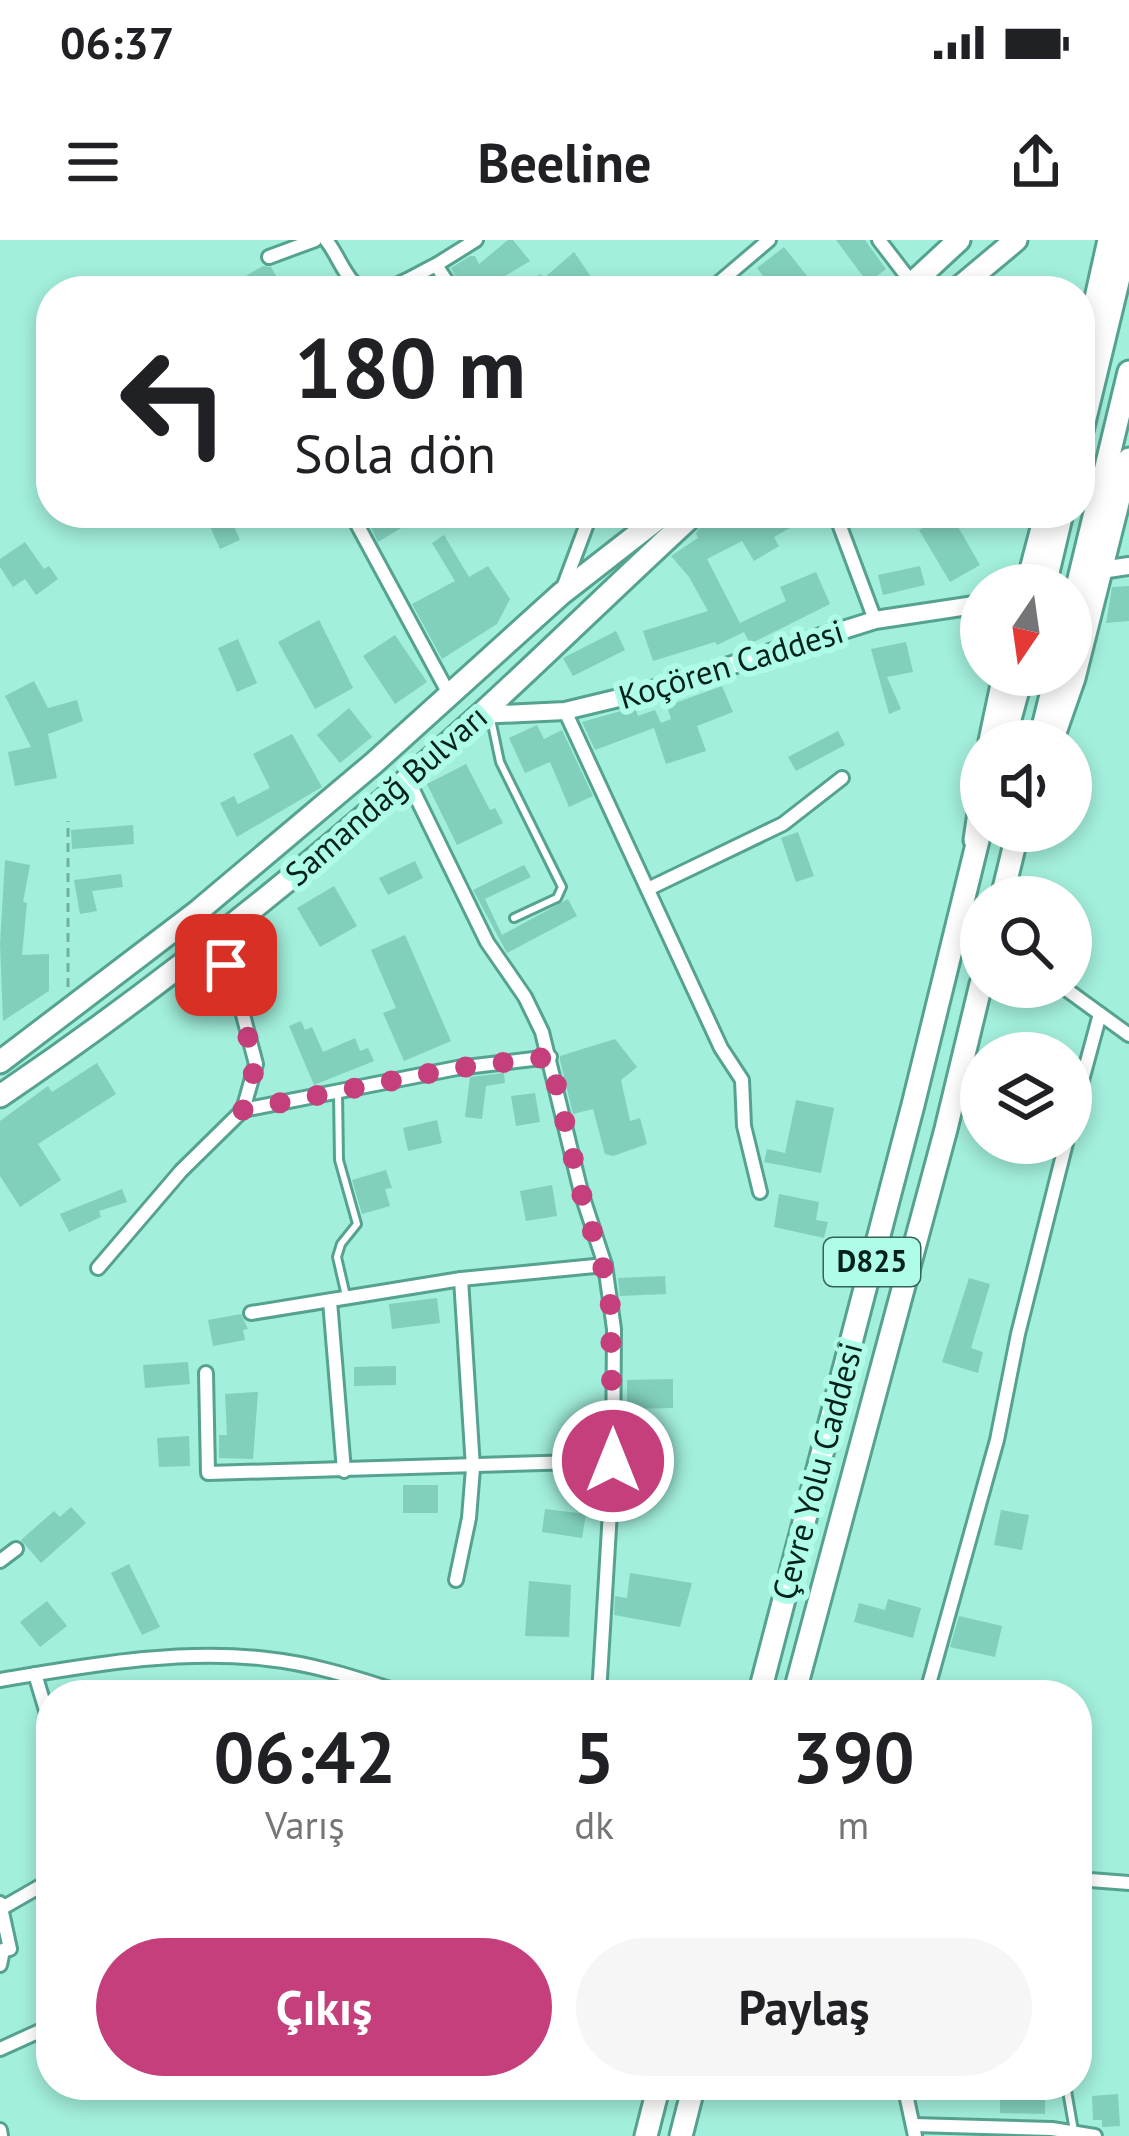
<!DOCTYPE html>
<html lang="tr">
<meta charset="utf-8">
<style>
body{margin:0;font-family:"PT Sans",sans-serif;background:#f6f6f6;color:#202124;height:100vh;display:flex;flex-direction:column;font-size:45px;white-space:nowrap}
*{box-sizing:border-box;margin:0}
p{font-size:39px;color:#757577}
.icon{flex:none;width:66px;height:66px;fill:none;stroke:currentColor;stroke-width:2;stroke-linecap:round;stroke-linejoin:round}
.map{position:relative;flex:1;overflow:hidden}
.drawer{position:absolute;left:36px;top:1440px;width:1056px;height:420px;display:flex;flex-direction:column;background:#fff;border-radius:48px;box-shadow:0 6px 18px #0003}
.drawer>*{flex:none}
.hud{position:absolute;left:36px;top:36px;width:1059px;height:252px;border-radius:48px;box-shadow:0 6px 18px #0003;background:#fff;color:#202124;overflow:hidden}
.needle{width:78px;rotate:193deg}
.controls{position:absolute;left:960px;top:324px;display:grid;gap:24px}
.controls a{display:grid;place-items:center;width:132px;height:132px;border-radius:50%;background:#fff;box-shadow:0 6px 18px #0003;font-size:60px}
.pin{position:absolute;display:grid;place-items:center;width:102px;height:102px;color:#fff;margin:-51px;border-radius:24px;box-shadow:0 6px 18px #0006}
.me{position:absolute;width:132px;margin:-66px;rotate:0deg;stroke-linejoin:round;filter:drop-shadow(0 0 9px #0008)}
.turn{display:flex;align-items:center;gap:42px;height:252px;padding:0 60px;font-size:54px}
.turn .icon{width:156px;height:156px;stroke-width:2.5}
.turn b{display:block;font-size:84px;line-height:102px}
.eta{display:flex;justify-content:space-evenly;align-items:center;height:204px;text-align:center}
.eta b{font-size:72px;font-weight:700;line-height:84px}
.cta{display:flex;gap:24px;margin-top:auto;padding:24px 60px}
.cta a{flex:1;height:138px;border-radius:72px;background:#c63f7d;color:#fff;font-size:48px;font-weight:700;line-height:138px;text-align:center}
.cta a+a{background:#f6f6f6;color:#202124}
.status{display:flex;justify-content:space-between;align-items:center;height:84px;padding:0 60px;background:#fff;direction:ltr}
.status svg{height:33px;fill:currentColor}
header{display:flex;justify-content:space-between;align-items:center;height:156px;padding:0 60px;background:#fff;font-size:54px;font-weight:700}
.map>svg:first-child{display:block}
.building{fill:#81d0bc}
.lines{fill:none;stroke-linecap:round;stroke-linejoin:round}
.lane-casing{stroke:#56a290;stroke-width:12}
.street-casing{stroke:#56a290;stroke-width:18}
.secondary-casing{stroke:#56a290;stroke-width:22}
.highway-casing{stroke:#56a290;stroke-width:27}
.path{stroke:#71b1a1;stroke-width:3;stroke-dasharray:9 6;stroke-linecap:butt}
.lane{stroke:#fff;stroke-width:6}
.street{stroke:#fff;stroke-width:12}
.secondary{stroke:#fff;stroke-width:16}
.highway{stroke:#fff;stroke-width:21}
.route{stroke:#c63f7d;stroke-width:21;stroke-dasharray:0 37.8}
.labels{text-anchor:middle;stroke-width:12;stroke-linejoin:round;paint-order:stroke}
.shield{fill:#affce8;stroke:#356358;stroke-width:3}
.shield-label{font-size:30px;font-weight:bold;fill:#01221b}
.street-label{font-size:33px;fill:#01221b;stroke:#affce8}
</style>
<div class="status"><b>06:37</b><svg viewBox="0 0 49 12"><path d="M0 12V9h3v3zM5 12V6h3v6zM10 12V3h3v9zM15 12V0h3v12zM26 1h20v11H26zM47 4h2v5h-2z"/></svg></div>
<header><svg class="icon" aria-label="menu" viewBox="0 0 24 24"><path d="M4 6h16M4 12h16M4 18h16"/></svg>Beeline<svg class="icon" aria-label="share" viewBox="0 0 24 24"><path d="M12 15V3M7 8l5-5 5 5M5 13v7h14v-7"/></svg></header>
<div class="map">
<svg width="1129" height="1896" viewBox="0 0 1129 1896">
<rect width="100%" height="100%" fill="#a2efdb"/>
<g class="building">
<polygon points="508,0 513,0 530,21 480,51 463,51 451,28 470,16 475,16 479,24"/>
<polygon points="836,0 865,0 886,29 868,43"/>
<polygon points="784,7 819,51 775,51 757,28"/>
<polygon points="574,12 601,51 518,51 540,34 544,38"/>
<polygon points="263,26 271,27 282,46 273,51 220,51"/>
<polygon points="204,273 228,273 240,300 220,309"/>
<polygon points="386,273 426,273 378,302 369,283"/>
<polygon points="712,273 816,273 774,297 779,306 754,321 742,301 707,319 743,389 740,383 786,361 780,347 816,332 830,364 750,404 744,392 717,405 715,402 653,421 643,391 708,371 689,337 671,316 698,298 696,293"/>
<polygon points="950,273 980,325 950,342 919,290"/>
<polygon points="444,295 469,337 488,326 510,359 497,384 442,419 412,364 455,341 432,303"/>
<polygon points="25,302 44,329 49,326 58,339 36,355 25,339 13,347 0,327 0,319"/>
<polygon points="920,326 925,345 883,355 878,335"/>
<polygon points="1129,346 1129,381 1106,383 1112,347"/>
<polygon points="319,380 353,448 315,469 278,402"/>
<polygon points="616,391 625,410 573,436 563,418"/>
<polygon points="395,395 427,442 395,464 363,416"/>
<polygon points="238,399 257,443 237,452 218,408"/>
<polygon points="906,402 913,432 887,437 901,469 889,474 871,409"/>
<polygon points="34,441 48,468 77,460 83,481 48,494 57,538 15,546 8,512 31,507 5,456"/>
<polygon points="722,446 733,472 697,486 706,511 666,524 654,488 595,510 582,482 635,467 638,476 655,470 661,483 671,479 667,466"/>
<polygon points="349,468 372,497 340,523 317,495"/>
<polygon points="537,485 544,499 562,490 593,556 569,567 550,522 525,533 509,498"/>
<polygon points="838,491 845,505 796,531 788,517"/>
<polygon points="292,494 322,547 237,597 220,563 234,556 238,564 270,548 253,514"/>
<polygon points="466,524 490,570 495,568 503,583 457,605 427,544"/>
<polygon points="133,585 134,604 72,609 71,590"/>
<polygon points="798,592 814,636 796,642 781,598"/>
<polygon points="5,620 30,625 23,662 27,663 22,715 49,714 49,751 3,781 0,704"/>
<polygon points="415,621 423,638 388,655 379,638"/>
<polygon points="524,625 531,637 485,659 502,695 568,659 577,676 507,713 473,650"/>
<polygon points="121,634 123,647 92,651 97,671 80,674 74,640"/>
<polygon points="334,646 357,686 320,707 297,668"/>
<polygon points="405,695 451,801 404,821 383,773 396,768 371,710"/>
<polygon points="301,781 305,790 312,787 323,812 355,798 360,811 368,808 374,821 314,845 289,786"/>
<polygon points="615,799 637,827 621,840 630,881 640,878 647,904 613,916 605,914 593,869 573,874 560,820 560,816"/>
<polygon points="97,823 116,854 38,904 61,940 20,967 0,936 0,881 48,846 52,852"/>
<polygon points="504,833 505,843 486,846 482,879 465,877 470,837"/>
<polygon points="535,853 540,882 516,886 511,856"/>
<polygon points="796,860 834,868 821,933 764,922 767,909 785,913"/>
<polygon points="437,880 442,903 408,911 403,888"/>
<polygon points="386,930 392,948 385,949 390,966 362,974 352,940"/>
<polygon points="552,945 557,976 526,981 520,951"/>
<polygon points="122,949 127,962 99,971 101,977 69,992 60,974"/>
<polygon points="779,954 819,962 816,980 828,982 824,998 774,987"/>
<polygon points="665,1036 666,1054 620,1056 618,1038"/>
<polygon points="969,1038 990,1044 971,1108 983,1112 978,1133 942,1122"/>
<polygon points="437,1058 440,1083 392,1089 389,1064"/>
<polygon points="241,1074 248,1089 243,1090 245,1100 213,1106 208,1080"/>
<polygon points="188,1122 190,1144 145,1148 143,1125"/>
<polygon points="396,1126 396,1145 354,1146 354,1127"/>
<polygon points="673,1139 673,1168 627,1169 627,1140"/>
<polygon points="258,1152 253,1219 219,1218 219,1195 227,1195 225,1154"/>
<polygon points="189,1196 190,1226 159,1227 157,1198"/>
<rect x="403" y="1245" width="35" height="28"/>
<polygon points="71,1267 86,1283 41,1323 21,1300 54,1271 60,1277"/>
<polygon points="545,1269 586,1274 582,1298 542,1292"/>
<polygon points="1001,1270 1029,1275 1022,1310 994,1305"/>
<polygon points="129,1324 160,1387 142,1395 111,1333"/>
<polygon points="630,1333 692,1343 680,1387 614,1375 615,1356 627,1358"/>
<polygon points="529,1341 571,1345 569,1397 525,1396"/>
<polygon points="888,1359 921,1368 913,1398 854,1382 859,1363 885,1370"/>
<polygon points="47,1361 67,1386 40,1407 20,1382"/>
<polygon points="959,1376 1002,1386 995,1417 950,1407"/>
<polygon points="1000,1845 1031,1845 1031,1851 1045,1852 1045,1874 1000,1873"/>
<polygon points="1118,1854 1120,1886 1102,1887 1102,1880 1093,1880 1092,1856"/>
</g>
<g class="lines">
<g class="lane-casing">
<g id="lane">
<polyline points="491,479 500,522 562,647 557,658 514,678"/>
<polyline points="338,853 339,920 357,984 341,1004 337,1017 346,1056"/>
<polyline points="1066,1845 1074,1891"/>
</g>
</g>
<g class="street-casing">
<g id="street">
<path d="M326,0C336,12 342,30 353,42C374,65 414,35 436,25"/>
<polyline points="879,0 912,43"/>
<polyline points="269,17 315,0"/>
<polyline points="453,51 436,25 476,0"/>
<polyline points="709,51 769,0"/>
<polyline points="351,273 449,454"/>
<polyline points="835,273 875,380"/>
<polyline points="563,348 591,273"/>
<polyline points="565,471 721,808 742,840 744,886 760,952"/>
<polyline points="406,536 487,702 525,757 542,792 581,952 605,1025 614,1089 613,1221 599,1455"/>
<polyline points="648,649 783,584 842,538"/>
<polyline points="1063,747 1129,795"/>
<polyline points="243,870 457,828 550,817"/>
<polyline points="1071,881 1100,774"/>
<polyline points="98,1028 181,931 243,870 256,824 237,752 216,698"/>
<polyline points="330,1061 344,1231"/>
<polyline points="251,1073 461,1039 605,1025"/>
<polyline points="206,1133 208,1233 613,1221"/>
<polyline points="0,1321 16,1309"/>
<polyline points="456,1340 469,1278 473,1228 461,1039"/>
<polyline points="35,1434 51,1487"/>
<path d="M0,1440C85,1426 180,1408 267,1419C316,1424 362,1440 409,1455"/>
<polyline points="926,1455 997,1200 1018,1094 1066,903"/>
<polyline points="1077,1639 1129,1643"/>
<polyline points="0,1663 10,1709 3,1710 0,1725"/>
<polyline points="4,1667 51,1640"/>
<polyline points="0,1809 51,1786"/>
<polyline points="904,1845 915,1896"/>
<polyline points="914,1885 1052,1889 1095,1896"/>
<polyline points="0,1890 1,1896"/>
</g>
</g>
<g class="secondary-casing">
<g id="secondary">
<polyline points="1101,330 1129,326"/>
<polyline points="479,475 565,471 656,449 875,380 981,364"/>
</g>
</g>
<g class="highway-casing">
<g id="highway">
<polyline points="904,51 959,0"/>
<polyline points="955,51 1016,0"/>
<polyline points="1080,130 1109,0"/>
<polyline points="1080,199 1128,0"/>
<polyline points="1027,345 1046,273"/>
<polyline points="1045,345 1062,273"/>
<polyline points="1071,372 1129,132"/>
<polyline points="1041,495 1056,435"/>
<polyline points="990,501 1004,435"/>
<polyline points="1004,501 1022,435"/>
<polyline points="1052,501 1074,438 1129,219"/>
<polyline points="975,600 981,559"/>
<polyline points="1002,657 1018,591"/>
<polyline points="0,822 197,672 374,523 561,354 665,273"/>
<path d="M0,856C170,741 329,611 481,474C553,408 623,339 695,273"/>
<polyline points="759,1455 913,865 981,588"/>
<polyline points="794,1455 946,889 981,744"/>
<polyline points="646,1896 659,1845"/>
<polyline points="681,1896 694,1845"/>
</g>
</g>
<g class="path">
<polyline points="68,747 68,581"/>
<polyline points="1077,1578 1077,1599"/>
</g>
<use href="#lane" class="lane"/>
<use href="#street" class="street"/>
<use href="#secondary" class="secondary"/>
<use href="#highway" class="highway"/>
</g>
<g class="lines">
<polyline class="route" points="226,725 256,824 243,870 457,828 550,817 581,952 610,1052 613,1221"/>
</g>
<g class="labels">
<rect class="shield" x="824" y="998" width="96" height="48" rx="9"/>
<g class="shield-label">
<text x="872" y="1032">D825</text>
</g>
<g class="street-label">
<text transform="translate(731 424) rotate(-17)" y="12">Koçören Caddesi</text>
<text transform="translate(386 555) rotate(-41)" y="12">Samandağ Bulvarı</text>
<text transform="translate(817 1231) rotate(-75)" y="12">Çevre Yolu Caddesi</text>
</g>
</g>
</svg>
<div class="controls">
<a><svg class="needle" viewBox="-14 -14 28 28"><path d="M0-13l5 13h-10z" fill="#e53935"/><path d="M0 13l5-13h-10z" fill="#757577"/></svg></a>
<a><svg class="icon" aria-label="sound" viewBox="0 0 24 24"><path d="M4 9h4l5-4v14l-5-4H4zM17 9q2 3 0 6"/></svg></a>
<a><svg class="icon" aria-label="search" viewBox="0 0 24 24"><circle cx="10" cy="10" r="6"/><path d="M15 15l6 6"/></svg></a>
<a><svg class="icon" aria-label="layers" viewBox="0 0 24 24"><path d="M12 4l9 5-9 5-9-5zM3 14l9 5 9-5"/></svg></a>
</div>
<div class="pin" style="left:226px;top:725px;background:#d93025"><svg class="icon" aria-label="arrive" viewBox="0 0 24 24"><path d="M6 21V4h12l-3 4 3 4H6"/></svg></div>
<svg class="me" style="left:613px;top:1221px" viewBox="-20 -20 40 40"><circle r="17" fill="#c63f7d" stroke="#fff" stroke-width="3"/><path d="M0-11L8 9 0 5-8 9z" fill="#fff"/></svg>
<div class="hud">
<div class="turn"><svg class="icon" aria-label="left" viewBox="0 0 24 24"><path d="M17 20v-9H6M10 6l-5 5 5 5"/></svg><div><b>180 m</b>Sola dön</div></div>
</div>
<section class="drawer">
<div class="eta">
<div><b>06:42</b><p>Varış</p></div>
<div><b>5</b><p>dk</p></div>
<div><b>390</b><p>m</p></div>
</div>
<div class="cta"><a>Çıkış</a><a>Paylaş</a></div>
</section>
</div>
